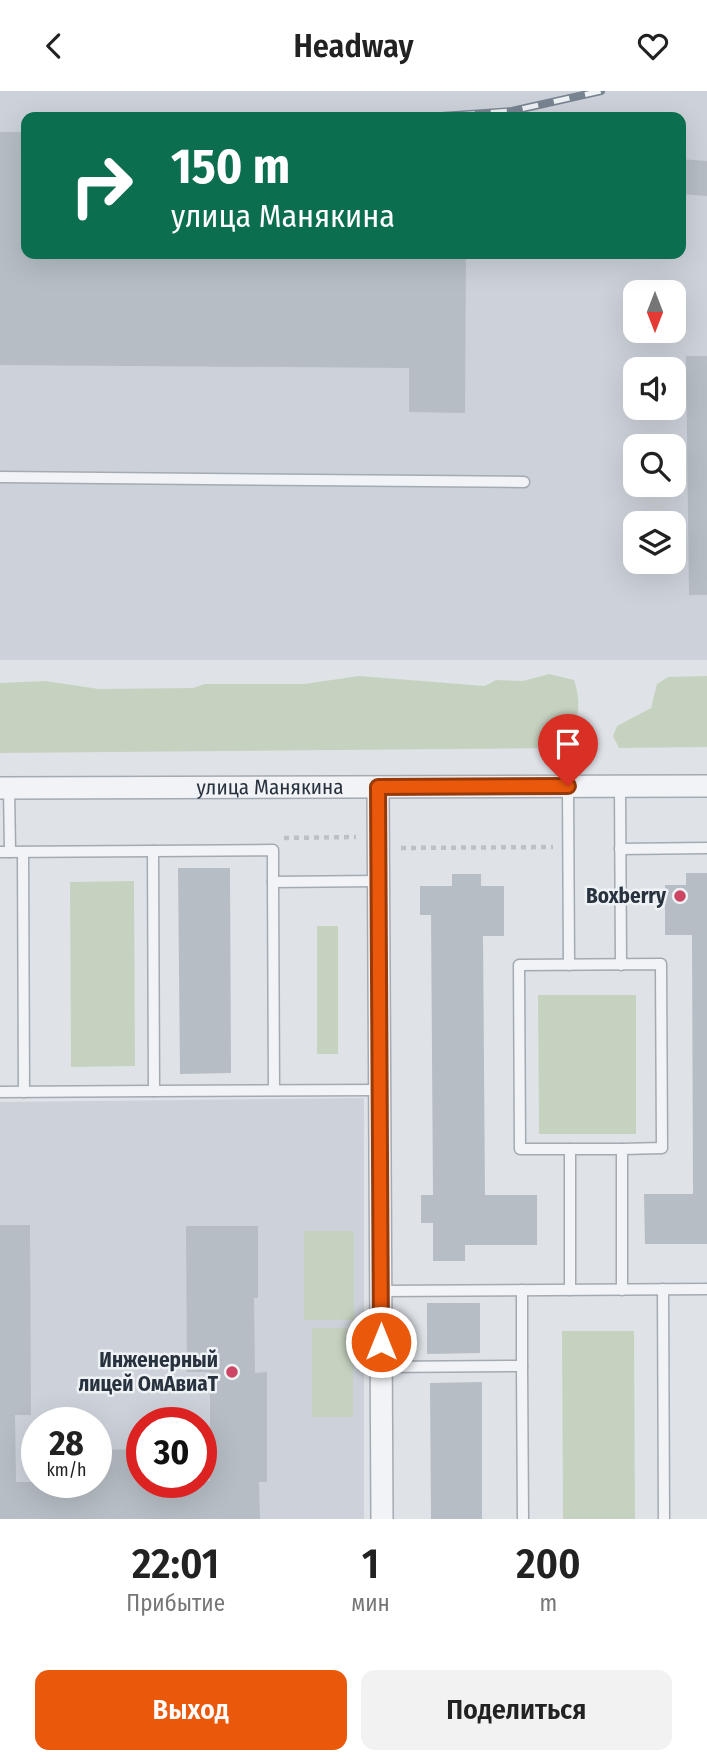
<!DOCTYPE html>
<html lang="ru">
<meta charset="utf-8">
<style>
body{margin:0;font-family:"Fira Sans Condensed",sans-serif;background:#f2f2f2;color:#222;height:100vh;display:flex;flex-direction:column;font-size:26px;white-space:nowrap}
*{box-sizing:border-box;margin:0}
p{font-size:23px;color:#767676}
.icon{flex:none;width:38px;height:38px;fill:none;stroke:currentColor;stroke-width:2;stroke-linecap:round;stroke-linejoin:round}
.map{position:relative;height:1428px;overflow:hidden}
.panel{display:flex;flex-direction:column;background:#fff;flex:1}
.panel>*{flex:none}
.banner{position:absolute;left:21px;top:21px;width:665px;height:147px;border-radius:14px;box-shadow:0 7px 28px #0002;background:#0b6e4f;color:#fff;overflow:hidden}
.needle{width:46px;rotate:180deg}
.tools{position:absolute;left:623px;top:189px;display:grid;gap:14px}
.tools a{display:grid;place-items:center;width:63px;height:63px;border-radius:14px;background:#fff;box-shadow:0 7px 28px #0002;font-size:35px}
.speed{position:absolute;left:21px;top:1316px;display:flex;gap:14px;font-size:35px;font-weight:700;text-align:center}
.speed>*{display:grid;place-content:center;width:91px;height:91px;border-radius:50%;background:#fff;box-shadow:0 7px 28px #0002;line-height:1}
.speed small{font-size:18px;font-weight:400}
.speed .limit{border:10px solid #d22;background:#fff;color:#111}
.pin{position:absolute;display:grid;place-items:center;width:60px;height:60px;color:#fff;margin:-72px -30px;border-radius:50% 50% 50% 0;rotate:-45deg;box-shadow:0 0 7px #0007}
.pin .icon{rotate:45deg}
.me{position:absolute;width:77px;margin:-38px;rotate:0deg;stroke-linejoin:round;filter:drop-shadow(0 0 5px #0008)}
.turn{display:flex;align-items:center;gap:24px;height:147px;padding:0 35px;font-size:32px}
.turn .icon{width:91px;height:91px;stroke-width:2.5}
.turn b{display:block;font-size:49px;line-height:60px}
.eta{display:flex;justify-content:space-evenly;align-items:center;height:119px;text-align:center}
.eta b{font-size:42px;font-weight:600;line-height:49px}
.action{display:flex;gap:14px;margin-top:auto;padding:14px 35px}
.action a{flex:1;height:80px;border-radius:14px;background:#ea580c;color:#fff;font-size:28px;font-weight:600;line-height:80px;text-align:center}
.action a+a{background:#f2f2f2;color:#222}
header{display:flex;justify-content:space-between;align-items:center;height:91px;padding:0 35px;background:#fff;font-size:32px;font-weight:600}
.map>svg:first-child{display:block}
.built{fill:#cdd2da;fill-rule:evenodd}
.green{fill:#c6d2c0}
.building{fill:#b6bdc4}
.lines{fill:none;stroke-linecap:round;stroke-linejoin:round}
.service-casing{stroke:#a4aab2;stroke-width:13}
.minor-casing{stroke:#a4aab2;stroke-width:24}
.path{stroke:#bdc1c6;stroke-width:4.5;stroke-dasharray:5 5;stroke-linecap:butt}
.service{stroke:#f1f3f6;stroke-width:10}
.minor{stroke:#f1f3f6;stroke-width:21}
.rail-casing{stroke:#788491;stroke-width:8}
.rail{stroke:#eef2f5;stroke-width:5;stroke-dasharray:16;stroke-linecap:butt}
.route-casing{stroke:#983908;stroke-width:18}
.route{stroke:#ea580c;stroke-width:12}
.poi-dot{fill:#cc4565;stroke:#eef2f5;stroke-width:2.5}
.labels{text-anchor:middle;stroke-width:5;stroke-linejoin:round;paint-order:stroke}
.street-label{font-size:21px;fill:#28323e;stroke:#eef2f5}
.poi-label{font-size:21px;font-weight:bold;fill:#28323e;stroke:#eef2f5;text-anchor:end}
</style>
<header><svg class="icon" aria-label="back" viewBox="0 0 24 24"><path d="M15 5l-7 7 7 7"/></svg>Headway<svg class="icon" aria-label="heart" viewBox="0 0 24 24"><path d="M12 20l-8-8c-3-5 5-10 8-4 3-6 11-1 8 4z"/></svg></header>
<div class="map">
<svg width="707" height="1428" viewBox="0 0 707 1428">
<rect width="100%" height="100%" fill="#dfe3e8"/>
<g class="built">
<path d="M0,0H707V569H0ZM26,26H681V163H26ZM635,201H674V240H635ZM635,278H674V317H635ZM635,355H674V394H635ZM635,432H674V471H635Z"/>
<path d="M364,1007V1428H0V1011ZM37,1332H96V1391H37ZM142,1332H201V1391H142Z"/>
</g>
<g class="green">
<path d="M549,583L574,589C583,616 577,632 566,657L0,662V592L45,590L99,598L193,597L205,593H304L359,585L485,595L496,589L523,590Z"/>
<polygon points="707,585 707,656 619,657 613,645 617,635 651,617 657,593 668,586"/>
<polygon points="134,790 135,975 71,976 70,791"/>
<rect x="317" y="835" width="21" height="128"/>
<polygon points="538,904 636,904 636,1043 539,1043"/>
<rect x="304" y="1140" width="50" height="89"/>
<rect x="312" y="1237" width="41" height="89"/>
<polygon points="562,1240 634,1240 635,1428 563,1428"/>
</g>
<g class="building">
<polygon points="0,41 26,41 26,163 466,163 465,322 409,321 409,277 0,274"/>
<polygon points="681,68 707,70 707,105 681,103"/>
<polygon points="686,265 707,265 707,504 689,504"/>
<polygon points="178,777 230,777 231,982 180,983"/>
<polygon points="686,782 707,782 707,1153 645,1153 644,1103 693,1103 692,844 665,844 665,794 686,794"/>
<polygon points="452,783 481,783 481,795 504,795 504,845 483,845 485,1104 537,1104 537,1154 465,1154 465,1170 433,1170 433,1132 421,1132 421,1104 433,1104 431,824 420,824 420,795 452,795"/>
<polygon points="0,1134 30,1134 31,1324 15,1324 16,1391 96,1391 96,1359 142,1358 142,1391 210,1390 210,1281 187,1281 186,1135 258,1135 258,1207 254,1207 255,1282 267,1281 267,1391 259,1391 260,1428 0,1428"/>
<polygon points="427,1212 480,1212 480,1262 427,1263"/>
<polygon points="482,1291 482,1428 431,1428 430,1292"/>
</g>
<g class="lines">
<g class="service-casing">
<g id="service">
<polyline points="0,386 524,391"/>
<polyline points="568,695 569,874"/>
<polyline points="620,695 621,874"/>
<polyline points="9,697 10,761"/>
<polyline points="620,758 707,757"/>
<polyline points="0,761 153,760"/>
<polyline points="23,761 24,1001"/>
<polyline points="378,790 273,791 273,759 153,760 154,1000 379,999"/>
<polyline points="273,791 274,999"/>
<polyline points="0,1001 154,1000"/>
<polyline points="570,1058 622,1058"/>
<polyline points="663,1198 664,1428"/>
<polyline points="522,1199 522,1275"/>
<polyline points="570,1199 570,1058 520,1058 519,874 661,873 662,1057 622,1058 622,1199"/>
<polyline points="380,1200 707,1198"/>
<polyline points="381,1276 522,1275 523,1428"/>
</g>
</g>
<g class="minor-casing">
<g id="minor">
<polyline points="378,696 382,1428"/>
<path id="s1" d="M0,697L707,695"/>
</g>
</g>
<g class="path">
<polyline points="284,747 356,746"/>
<polyline points="401,757 553,756"/>
</g>
<use href="#service" class="service"/>
<use href="#minor" class="minor"/>
<g class="rail-casing">
<polyline id="rail" points="427,26 512,20 601,0"/>
</g>
<use href="#rail" class="rail"/>
</g>
<g class="lines">
<g class="route-casing">
<polyline id="route" points="381,1251 378,696 568,695"/>
</g>
<use href="#route" class="route"/>
</g>
<g class="poi-dot">
<circle cx="680" cy="805" r="7"/>
<circle cx="232" cy="1281" r="7"/>
</g>
<g class="labels">
<g class="street-label">
<text dy="7" stroke="none"><textPath href="#s1" startOffset="270">улица Манякина</textPath></text>
</g>
<g class="poi-label">
<text x="666" y="812">Boxberry</text>
<text x="218" y="1276">Инженерный<tspan x="218" dy="24">лицей ОмАвиаТ</tspan></text>
</g>
</g>
</svg>
<div class="tools">
<a><svg class="needle" viewBox="-14 -14 28 28"><path d="M0-13l5 13h-10z" fill="#e53935"/><path d="M0 13l5-13h-10z" fill="#767676"/></svg></a>
<a><svg class="icon" aria-label="sound" viewBox="0 0 24 24"><path d="M4 9h4l5-4v14l-5-4H4zM17 9q2 3 0 6"/></svg></a>
<a><svg class="icon" aria-label="search" viewBox="0 0 24 24"><circle cx="10" cy="10" r="6"/><path d="M15 15l6 6"/></svg></a>
<a><svg class="icon" aria-label="layers" viewBox="0 0 24 24"><path d="M12 4l9 5-9 5-9-5zM3 14l9 5 9-5"/></svg></a>
</div>
<div class="speed"><div>28<small>km/h</small></div><div class="limit">30</div></div>
<div class="pin" style="left:568px;top:695px;background:#d93025"><svg class="icon" aria-label="arrive" viewBox="0 0 24 24"><path d="M6 21V4h12l-3 4 3 4H6"/></svg></div>
<svg class="me" style="left:381px;top:1251px" viewBox="-20 -20 40 40"><circle r="17" fill="#ea580c" stroke="#fff" stroke-width="3"/><path d="M0-11L8 9 0 5-8 9z" fill="#fff"/></svg>
<div class="banner">
<div class="turn"><svg class="icon" aria-label="right" viewBox="0 0 24 24"><path d="M7 20v-9h11M14 6l5 5-5 5"/></svg><div><b>150 m</b>улица Манякина</div></div>
</div>
</div>
<section class="panel">
<div class="eta">
<div><b>22:01</b><p>Прибытие</p></div>
<div><b>1</b><p>мин</p></div>
<div><b>200</b><p>m</p></div>
</div>
<div class="action"><a>Выход</a><a>Поделиться</a></div>
</section>
